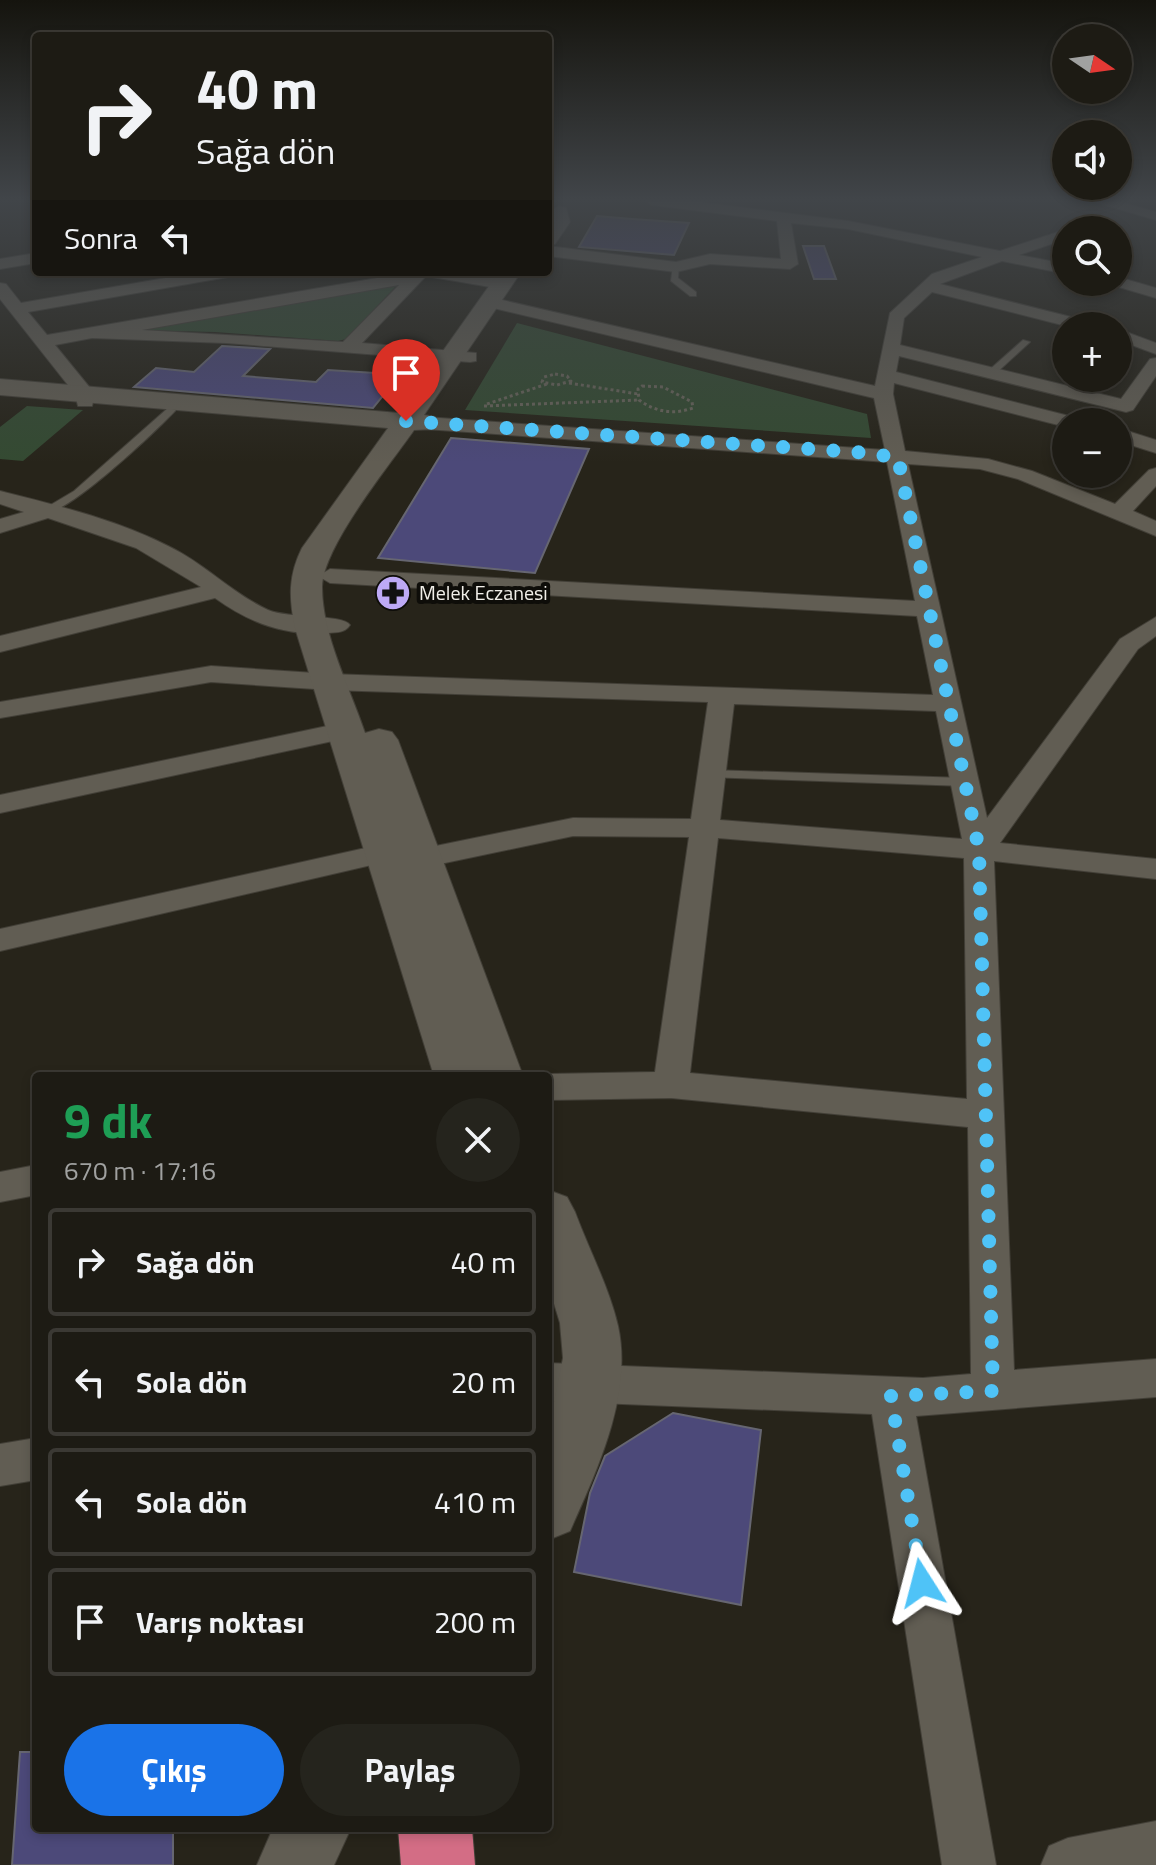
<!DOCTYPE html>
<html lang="tr">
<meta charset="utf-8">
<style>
body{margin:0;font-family:"Titillium Web",sans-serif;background:#25241d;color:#f1f3f6;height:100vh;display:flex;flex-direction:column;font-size:30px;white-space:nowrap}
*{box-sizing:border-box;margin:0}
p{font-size:26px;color:#a0a1a0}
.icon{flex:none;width:44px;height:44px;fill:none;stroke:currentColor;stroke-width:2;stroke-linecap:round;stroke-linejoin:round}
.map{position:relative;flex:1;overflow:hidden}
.side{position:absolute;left:32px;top:1072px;width:520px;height:760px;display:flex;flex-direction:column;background:#1d1b14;border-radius:8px;box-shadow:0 4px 12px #0003,0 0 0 2px #3b3934}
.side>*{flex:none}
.banner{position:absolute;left:32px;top:32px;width:520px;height:244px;border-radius:8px;box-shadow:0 4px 12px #0003,0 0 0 2px #3b3934;background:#1d1b14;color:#f1f3f6;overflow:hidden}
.needle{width:52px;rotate:103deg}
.tools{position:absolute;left:1052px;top:24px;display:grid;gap:16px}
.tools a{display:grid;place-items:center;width:80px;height:80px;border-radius:50%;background:#1d1b14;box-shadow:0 4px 12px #0003,0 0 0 2px #3b3934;font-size:40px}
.pin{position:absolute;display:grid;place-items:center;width:68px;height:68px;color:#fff;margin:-82px -34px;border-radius:50% 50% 50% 0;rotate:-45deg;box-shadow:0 0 8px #0007}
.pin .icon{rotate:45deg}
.me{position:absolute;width:88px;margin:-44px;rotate:351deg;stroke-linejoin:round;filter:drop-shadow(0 0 6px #0008)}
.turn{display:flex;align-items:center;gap:28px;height:168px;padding:0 32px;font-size:36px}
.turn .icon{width:104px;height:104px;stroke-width:2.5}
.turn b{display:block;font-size:56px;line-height:68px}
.then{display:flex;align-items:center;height:76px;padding:0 32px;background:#0003;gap:16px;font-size:30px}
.round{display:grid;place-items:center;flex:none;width:84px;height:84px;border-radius:42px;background:#25241d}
.overview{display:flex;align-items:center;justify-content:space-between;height:136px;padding:0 32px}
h1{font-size:48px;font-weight:700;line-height:60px;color:#1e9e55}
.action{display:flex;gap:16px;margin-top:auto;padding:16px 32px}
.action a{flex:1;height:92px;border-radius:48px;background:#1a73e8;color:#fff;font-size:32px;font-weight:700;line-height:92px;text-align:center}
.action a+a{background:#25241d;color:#f1f3f6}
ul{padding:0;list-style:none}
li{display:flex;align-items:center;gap:24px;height:108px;margin:0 16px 12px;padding:0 16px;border:4px solid #3b3934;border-radius:8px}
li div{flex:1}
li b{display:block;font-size:30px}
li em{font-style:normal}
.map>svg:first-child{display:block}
.green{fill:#344a32}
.building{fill:#4c4979;stroke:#666671;stroke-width:2}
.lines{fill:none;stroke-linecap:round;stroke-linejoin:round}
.lane-casing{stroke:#423f37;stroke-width:2}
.street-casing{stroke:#423f37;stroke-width:2}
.secondary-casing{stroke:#423f37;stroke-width:2}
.highway-casing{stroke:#423f37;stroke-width:2}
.path{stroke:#66635a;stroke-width:3;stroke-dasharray:3 3;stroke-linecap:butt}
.lane{fill:#615d53;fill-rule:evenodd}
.street{fill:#615d53;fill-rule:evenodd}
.secondary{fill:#615d53;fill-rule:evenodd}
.highway{fill:#d36d85;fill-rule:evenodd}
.route{stroke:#4fc3f7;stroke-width:14;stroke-dasharray:0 25.2}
.labels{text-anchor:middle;stroke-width:8;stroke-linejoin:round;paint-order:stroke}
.far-poi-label{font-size:20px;fill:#f1efe9;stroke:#0e0d09;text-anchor:start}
</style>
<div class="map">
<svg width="1156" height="1865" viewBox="0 0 1156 1865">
<rect width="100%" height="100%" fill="#27241a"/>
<g class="green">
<polygon points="398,284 346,339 338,341 215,332 131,330"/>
<polygon points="517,323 867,414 871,438 465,410"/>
<polygon points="27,406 83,410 23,461 0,459 0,427"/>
</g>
<g class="building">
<polygon points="597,216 632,219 689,223 674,255 579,247"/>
<polygon points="803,246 824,246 836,279 814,279"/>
<polygon points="222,346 270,349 243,376 316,382 328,370 375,373 388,359 412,360 373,408 134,387 156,368 194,372"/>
<polygon points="451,438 589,449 535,573 378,558"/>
<polygon points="673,1413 761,1430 741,1605 574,1572 590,1493 605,1456"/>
<polygon points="20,1752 36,1752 36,1828 173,1828 173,1865 12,1865"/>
</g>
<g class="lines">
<g class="lane-casing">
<g id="lane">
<polygon points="673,265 679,265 678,278 696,292 696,296 690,296 671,281"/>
<polygon points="1023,340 1030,342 994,375 988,375 988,371"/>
<path d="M168,408L176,410C156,431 67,516 42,514V510L74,491Z"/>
<polygon points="711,770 965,778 972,782 965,786 706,777 704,774"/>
</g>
</g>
<g class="street-casing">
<g id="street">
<path d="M645,201H691L848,221L1000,251L1061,231L1068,230L1066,239L1019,255L1066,264V274L1002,261L940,284L1091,322L1094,326H1066L932,292L904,318L900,345L1121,399L1150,359L1156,358V376L1133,410L1126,412L899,356L896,372L1077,418L1080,422H1066V427L894,383L893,394L905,451L988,459L1032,471L1115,504L1149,470L1156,468V486L1133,511L1156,521V536L1018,479L980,469L908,464L987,818L1120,639L1156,617V636L1138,649L1000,843L1156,859V879L994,861L1014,1370L1156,1359V1397L916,1416L996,1865H942L872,1414L548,1401V1363L923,1378L971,1374L968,1127L671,1098L548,1100V1076H540L548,1074L655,1072L689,837L573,836L421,868L410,865L406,857L0,951V929L406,839L417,841L421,849L573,818L691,819L708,702L330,690L211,682L0,718V702L211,666L330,674L933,695L917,616L330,583L318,576L330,569L915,601L887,462L425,429L415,423L425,417L885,450L874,398L489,307L481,302L489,297L875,386L890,313L932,274L982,257L848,229L791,223L798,264L790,269L710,264L676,272L548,256V246L676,262L710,254L781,259L777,221L652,205ZM734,704L936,711L962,839L720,820ZM718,838L964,858L967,1099L690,1073Z"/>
<polygon points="1091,201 1117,201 1156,212 1156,220"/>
<polygon points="36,253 36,263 0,269 0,259"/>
<path d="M200,272H236L228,277L28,312L47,335L412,272C436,272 492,268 510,284L502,289L426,276L362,343L476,353V361L470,362L226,343L92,338L55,345L95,394L92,406H78L75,394L0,299V283L6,284L21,303ZM399,285L343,342L142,330Z"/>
<polygon points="1118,277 1156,288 1156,298 1112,285 1110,282 1118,282"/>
<polygon points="1118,329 1156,343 1156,354 1118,340"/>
<polygon points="1118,428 1156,440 1156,453 1118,441"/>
<path d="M0,491C56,505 118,520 170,547C205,564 233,594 268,610C288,619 343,614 350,625C345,633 337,632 328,633C284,636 250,623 215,598L0,652V636L201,587L136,548L48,518L0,533V519L24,512L0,504Z"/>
<polygon points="346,722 356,724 360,730 356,736 0,813 0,795"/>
<polygon points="36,1165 36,1195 0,1202 0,1172"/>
<polygon points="36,1438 36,1480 0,1486 0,1444"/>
<polygon points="1156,1821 1156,1865 1041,1865 1049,1846 1068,1838"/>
</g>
</g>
<g class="secondary-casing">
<g id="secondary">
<polygon points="559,206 566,208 570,222 555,244 548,246 549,212"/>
<path d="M499,272H521L424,415L435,417L439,423L435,429L414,430C389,466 323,546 322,587C322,635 350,688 365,733L379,729L392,732L398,740L523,1076H434L295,628C289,598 288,576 302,548L388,428L0,395V379L399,413Z"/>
<path d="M548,1190L567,1197L575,1212C589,1250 609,1287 618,1326C633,1395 597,1470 570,1531L548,1540V1431L563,1358L560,1323L548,1284Z"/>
<polygon points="273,1828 351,1828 334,1865 257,1865"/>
</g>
</g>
<g class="highway-casing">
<polygon id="highway" points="398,1828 472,1828 475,1865 401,1865"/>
</g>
<g class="path">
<polygon points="555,374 567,376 571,381 557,385 542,382 544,377"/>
<polyline points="569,383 638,394"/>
<path d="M642,386L663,387L692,402L693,408C673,415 656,412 639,400L638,389Z"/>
<polyline points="487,404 547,384"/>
<polyline points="484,406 639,400"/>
</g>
<use href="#lane" class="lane"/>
<use href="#street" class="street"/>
<use href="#secondary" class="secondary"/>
<use href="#highway" class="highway"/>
</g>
<linearGradient id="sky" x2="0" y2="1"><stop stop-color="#15140e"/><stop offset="0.43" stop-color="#414549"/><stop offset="1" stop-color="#414549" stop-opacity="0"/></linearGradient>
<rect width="1156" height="463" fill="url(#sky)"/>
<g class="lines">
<polyline class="route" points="406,421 868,453 898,458 979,850 993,1391 891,1396 922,1583"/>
</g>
<defs>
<g id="pharmacy-disc" transform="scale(1.8)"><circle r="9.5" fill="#bda9f5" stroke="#0e0d09"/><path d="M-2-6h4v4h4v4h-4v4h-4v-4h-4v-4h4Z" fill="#111"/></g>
</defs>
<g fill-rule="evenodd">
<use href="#pharmacy-disc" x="393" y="593"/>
</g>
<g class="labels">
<g class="far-poi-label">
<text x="419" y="600">Melek Eczanesi</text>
</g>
</g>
</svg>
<div class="tools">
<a><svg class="needle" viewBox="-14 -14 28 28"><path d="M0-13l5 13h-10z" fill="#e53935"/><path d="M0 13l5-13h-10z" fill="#a0a1a0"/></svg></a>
<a><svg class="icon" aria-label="sound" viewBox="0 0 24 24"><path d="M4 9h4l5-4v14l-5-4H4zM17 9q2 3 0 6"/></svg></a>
<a><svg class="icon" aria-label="search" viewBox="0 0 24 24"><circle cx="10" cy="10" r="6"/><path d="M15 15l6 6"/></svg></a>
<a>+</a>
<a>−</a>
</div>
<div class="pin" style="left:406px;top:421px;background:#d93025"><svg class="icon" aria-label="arrive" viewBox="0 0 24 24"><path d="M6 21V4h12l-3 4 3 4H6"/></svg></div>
<svg class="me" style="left:922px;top:1583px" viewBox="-20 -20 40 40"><path d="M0-17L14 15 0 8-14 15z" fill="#4fc3f7" stroke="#fff" stroke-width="4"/></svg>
<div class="banner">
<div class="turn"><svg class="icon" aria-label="right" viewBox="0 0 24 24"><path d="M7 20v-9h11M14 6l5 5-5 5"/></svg><div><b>40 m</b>Sağa dön</div></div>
<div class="then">Sonra<svg class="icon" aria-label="left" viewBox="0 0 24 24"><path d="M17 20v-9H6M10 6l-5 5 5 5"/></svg></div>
</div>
<section class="side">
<div class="overview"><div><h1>9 dk</h1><p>670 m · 17:16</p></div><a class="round"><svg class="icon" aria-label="close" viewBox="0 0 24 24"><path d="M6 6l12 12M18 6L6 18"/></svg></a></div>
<ul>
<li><svg class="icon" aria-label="right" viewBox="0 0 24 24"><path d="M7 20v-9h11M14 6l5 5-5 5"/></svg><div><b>Sağa dön</b></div><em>40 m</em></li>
<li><svg class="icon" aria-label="left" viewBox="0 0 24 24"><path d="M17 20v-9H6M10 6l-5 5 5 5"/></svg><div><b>Sola dön</b></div><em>20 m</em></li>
<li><svg class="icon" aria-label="left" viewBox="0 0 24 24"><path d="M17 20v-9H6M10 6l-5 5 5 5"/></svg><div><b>Sola dön</b></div><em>410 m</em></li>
<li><svg class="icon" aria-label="arrive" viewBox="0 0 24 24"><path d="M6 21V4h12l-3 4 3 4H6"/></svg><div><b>Varış noktası</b></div><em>200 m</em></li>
</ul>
<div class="action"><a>Çıkış</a><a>Paylaş</a></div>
</section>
</div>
